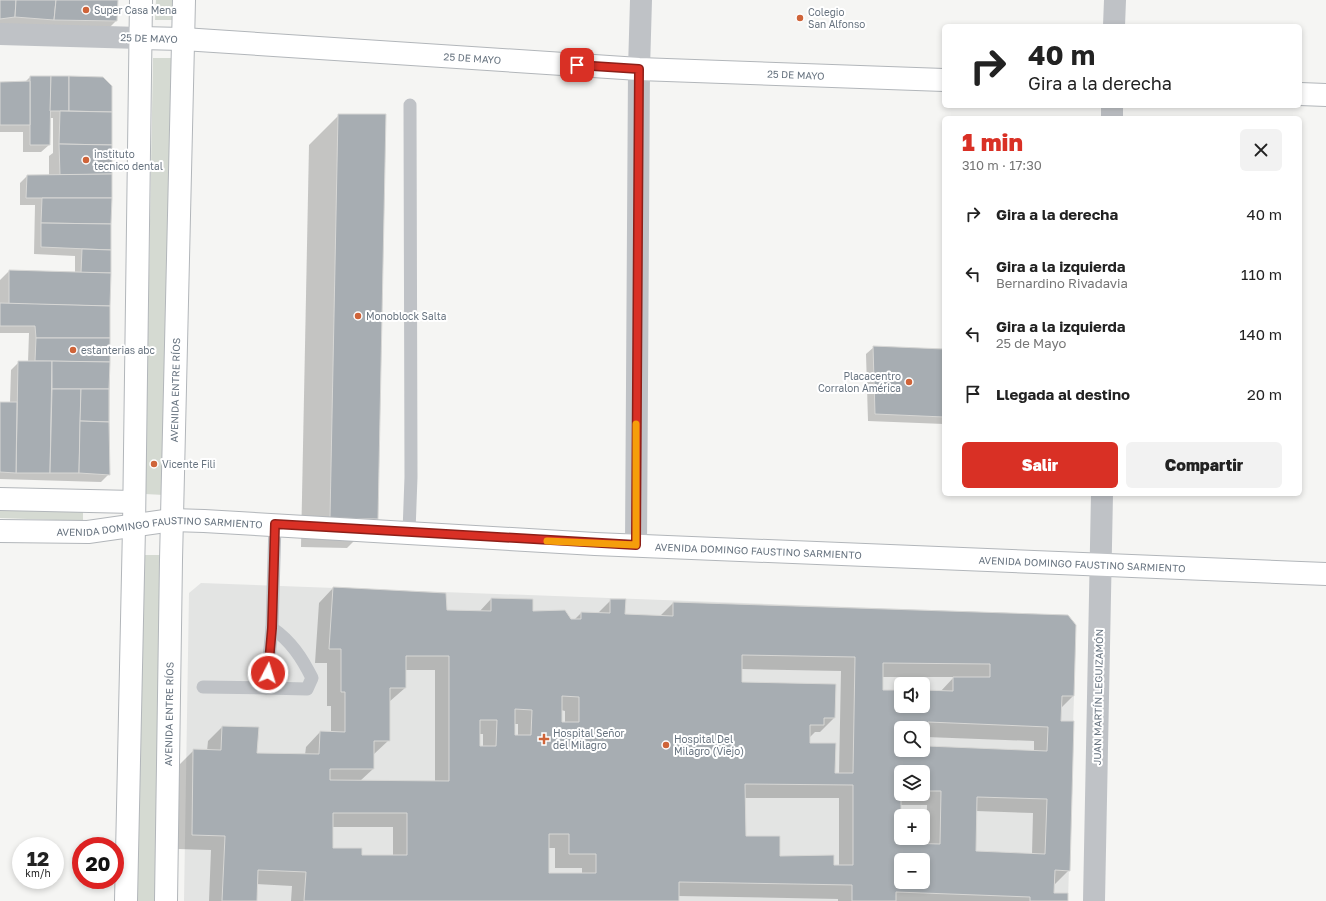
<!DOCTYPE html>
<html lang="es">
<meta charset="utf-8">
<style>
body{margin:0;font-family:"Golos Text",sans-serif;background:#f2f2f2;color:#222;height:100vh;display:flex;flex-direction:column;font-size:15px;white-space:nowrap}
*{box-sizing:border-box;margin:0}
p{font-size:13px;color:#767676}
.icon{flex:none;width:22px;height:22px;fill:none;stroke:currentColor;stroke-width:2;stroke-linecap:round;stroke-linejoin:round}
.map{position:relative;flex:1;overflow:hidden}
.sheet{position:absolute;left:942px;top:116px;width:360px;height:380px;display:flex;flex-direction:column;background:#fff;border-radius:6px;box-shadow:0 2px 6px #0003}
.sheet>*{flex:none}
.guide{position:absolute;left:942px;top:24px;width:360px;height:84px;border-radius:6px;box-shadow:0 2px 6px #0003;background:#fff;color:#222;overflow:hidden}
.buttons{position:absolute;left:894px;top:677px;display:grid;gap:8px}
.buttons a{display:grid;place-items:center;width:36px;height:36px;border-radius:6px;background:#fff;box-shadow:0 2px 6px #0003;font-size:20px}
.speed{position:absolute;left:12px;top:837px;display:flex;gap:8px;font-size:20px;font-weight:700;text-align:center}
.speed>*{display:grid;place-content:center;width:52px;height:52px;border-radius:50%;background:#fff;box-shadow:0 2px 6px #0003;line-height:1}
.speed small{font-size:10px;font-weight:400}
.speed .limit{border:6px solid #d22;background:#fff;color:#111}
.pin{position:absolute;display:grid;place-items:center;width:34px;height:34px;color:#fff;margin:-17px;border-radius:8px;box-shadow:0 2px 6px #0006}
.me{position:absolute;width:44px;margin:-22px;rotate:5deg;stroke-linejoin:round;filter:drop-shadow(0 0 3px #0008)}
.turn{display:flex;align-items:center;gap:14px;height:84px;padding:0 20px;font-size:18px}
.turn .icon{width:52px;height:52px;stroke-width:2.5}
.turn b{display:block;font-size:28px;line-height:34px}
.round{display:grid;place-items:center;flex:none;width:42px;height:42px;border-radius:6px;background:#f2f2f2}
.head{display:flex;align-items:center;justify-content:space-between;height:68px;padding:0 20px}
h1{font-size:24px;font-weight:800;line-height:30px;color:#d93025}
.action{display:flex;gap:8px;margin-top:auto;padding:8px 20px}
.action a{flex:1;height:46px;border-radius:6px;background:#d93025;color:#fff;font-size:16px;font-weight:800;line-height:46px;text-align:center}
.action a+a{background:#f2f2f2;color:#222}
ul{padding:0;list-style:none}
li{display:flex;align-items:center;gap:12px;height:60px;padding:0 20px}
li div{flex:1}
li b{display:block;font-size:15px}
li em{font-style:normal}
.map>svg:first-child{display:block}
.built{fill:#e3e4e3;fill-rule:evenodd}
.green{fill:#d5dad2}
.shadow{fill:#0003;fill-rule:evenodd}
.building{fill:#a7adb2;stroke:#d7d7d5;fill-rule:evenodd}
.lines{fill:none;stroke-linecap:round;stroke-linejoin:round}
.secondary-casing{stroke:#b2b6ba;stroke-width:24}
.service{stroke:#bfc2c6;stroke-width:13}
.minor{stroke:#bfc2c6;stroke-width:22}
.secondary{stroke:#fff;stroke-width:22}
.route-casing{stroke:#8d1f18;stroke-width:10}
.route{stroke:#d93025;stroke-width:7}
.slow{stroke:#f59e0b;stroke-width:7}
.poi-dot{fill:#cf6439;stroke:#fff;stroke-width:1.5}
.labels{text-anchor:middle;stroke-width:4;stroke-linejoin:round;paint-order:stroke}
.poi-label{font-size:10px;fill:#687480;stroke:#fff;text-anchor:start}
.street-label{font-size:10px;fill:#687480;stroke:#fff}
</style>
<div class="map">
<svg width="1326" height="901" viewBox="0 0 1326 901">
<rect width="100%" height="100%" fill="#f5f5f3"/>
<path class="built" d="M201,583L1068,615L1076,625L1068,901H184L189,593ZM901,684H923V706H901ZM901,728H923V750H901ZM901,772H923V794H901ZM901,816H923V838H901ZM901,860H923V882H901Z"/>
<g class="green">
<polygon points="156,0 174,0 173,20 155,20"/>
<polygon points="153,58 172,58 164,495 145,494"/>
<polygon points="0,509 83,512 83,521 0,518"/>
<polygon points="143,555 161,555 155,901 137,901"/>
</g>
<g class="shadow">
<polygon points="0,0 117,0 116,21 105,32 0,25"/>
<polygon points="30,77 111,87 109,474 101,482 0,479 0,403 10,403 11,370 19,362 28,362 29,333 0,333 0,280 9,271 75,273 75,256 34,254 35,205 20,205 20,183 27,176 49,176 49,156 53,153 53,118 49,118 49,145 41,152 23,152 23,132 0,132 0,83 25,82"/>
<polygon points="339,115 377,518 347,548 301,547 309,145"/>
<polygon points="874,347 944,350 944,424 868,421 866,354"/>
<path d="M333,588L446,611L479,612L491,599L532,612L570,620H574L581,613H598L611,600L624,615L660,616L673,603L1067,616L1073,696L1060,709L1069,870L1054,885L1053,894L1067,901H838V899L678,896V901H291L292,886L256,884V901H209L211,850L178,849L179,765L194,750L207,751L208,741L222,727L256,754L305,755L306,747L320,732L331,733V706H327V663H315L319,603ZM741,669L841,671L839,774H834L809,744V738L815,732H820L834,718L741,683ZM405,670H435V781H360L373,769V755L389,740V702L405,688ZM882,677H954L940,692L923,691V706H901V691H882ZM561,710L565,711V723H561ZM514,724H518V736H514ZM901,728H923V750H901ZM479,734H483V747H479ZM926,737L1034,741V751L926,747ZM901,772H923V794H901ZM744,798H839V866L779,856L745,837ZM901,805H927L926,845L900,844ZM976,811L1033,813L1032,854L975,852ZM332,827H393V856H361L332,849ZM548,848H555V868H582V874H548ZM901,860H923V882H901Z"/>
</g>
<g class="building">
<polygon points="0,0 16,0 15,17 0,19"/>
<polygon points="16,0 56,0 54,20 15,17"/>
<polygon points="56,0 118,0 117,21 54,20"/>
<polygon points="30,76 51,76 50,145 30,145"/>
<polygon points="51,76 69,76 69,111 50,111"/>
<polygon points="69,76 103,77 112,86 112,112 69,111"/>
<polygon points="30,81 30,125 0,125 0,82"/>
<polygon points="60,111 112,112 112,145 59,144"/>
<polygon points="338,114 386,114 378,519 330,518"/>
<polygon points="59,144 112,145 112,174 60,175"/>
<polygon points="112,174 112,198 26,198 27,175"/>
<polygon points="42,198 112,198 111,224 41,223"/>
<polygon points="41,223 111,224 111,250 41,247"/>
<polygon points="82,249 111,250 111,273 81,273"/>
<polygon points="9,270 111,273 110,306 9,304"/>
<polygon points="0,303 110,306 110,338 36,338 35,326 0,326"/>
<polygon points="36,338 110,338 110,362 35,361"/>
<polygon points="873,346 944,349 944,417 875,414"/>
<polygon points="18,361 52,361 50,473 16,473"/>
<polygon points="52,361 110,362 109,389 52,389"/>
<polygon points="52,389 81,389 79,473 50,473"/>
<polygon points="81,389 109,389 109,422 80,421"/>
<polygon points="0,402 17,402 16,473 0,472"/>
<polygon points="80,421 109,422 110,475 79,473"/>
<path d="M333,587L446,593L447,610L491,611V598L533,599V611L565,610L571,619H581V612L610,613V599H626L625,614L673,616V602L1068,615L1076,625L1074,696H1062L1061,721H1074L1070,871L1055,870L1054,893H1068V901H1030V897L896,892V901H852V885L679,882V901H304L306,872L258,870L257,901H222L225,836L192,835L193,749L221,750L222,726L259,727L257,753L319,754L320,731L345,732V692H341V649H329ZM742,655L855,657L853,773H835L836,743H810V725H824V718H835L836,684L742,682ZM406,656H449V781L330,780V769H374V741H390V688H406ZM883,663L990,664V677H953V691L923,690V706H901V690H883ZM562,696L579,697V722H562ZM515,709L532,710L531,735H515ZM480,720H497L496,746H480ZM928,722L1048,727L1047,751L927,746ZM901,728H923V750H901ZM901,772H923V791H941L940,844L901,843ZM745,784L853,785V865H834V855L780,856V836H746ZM977,797L1047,799L1045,854L976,851ZM333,813H407V855H362V848H333ZM549,834H569V854H596V873H549ZM901,860H923V882H901Z"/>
</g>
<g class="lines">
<g class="secondary-casing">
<g id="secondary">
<path id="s1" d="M140,38L183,39L639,69L944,80"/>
<polyline points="1300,94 1326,95"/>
<polyline points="0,499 134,502"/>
<path id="s2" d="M0,531L88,532L172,520L204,521L595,544L1326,574"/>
<polyline points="126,901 134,527 141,0"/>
<path id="s3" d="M166,901L171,560L184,0"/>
</g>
</g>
<g class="service">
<polyline points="409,532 411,477 410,105"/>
<polyline points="203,687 266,688 272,628 275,524"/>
<path d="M266,688L307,689L312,678C302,658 291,641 272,628"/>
</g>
<g class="minor">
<polyline points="1114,26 1115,0"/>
<polyline points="0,34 140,38"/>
<polyline points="1112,118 1112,106"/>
<polyline points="636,545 639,69 641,0"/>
<polyline points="1094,901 1102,494"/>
</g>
<use href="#secondary" class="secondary"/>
</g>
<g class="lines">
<g class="route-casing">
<polyline id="route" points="268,673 272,628 275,524 636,545 639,69 577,65"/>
</g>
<use href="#route" class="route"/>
<polyline class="slow" points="547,541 636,545 636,424"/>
</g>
<g class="poi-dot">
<circle cx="86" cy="10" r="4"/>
<circle cx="800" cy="18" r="4"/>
<circle cx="86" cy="160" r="4"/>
<circle cx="358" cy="316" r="4"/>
<circle cx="73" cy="350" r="4"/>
<circle cx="909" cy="382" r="4"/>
<circle cx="154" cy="464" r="4"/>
<path d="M542 733h4v4h4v4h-4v4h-4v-4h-4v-4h4z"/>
<circle cx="666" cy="745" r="4"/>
</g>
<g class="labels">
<g class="poi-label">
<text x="94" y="14">Super Casa Mena</text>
<text x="808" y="16">Colegio<tspan x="808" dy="12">San Alfonso</tspan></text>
<text x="94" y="158">instituto<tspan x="94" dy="12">tecnico dental</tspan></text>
<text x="366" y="320">Monoblock Salta</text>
<text x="81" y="354">estanterias abc</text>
<text x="901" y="380" text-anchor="end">Placacentro<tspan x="901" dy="12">Corralon América</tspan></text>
<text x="162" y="468">Vicente Fili</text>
<text x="553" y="737">Hospital Señor<tspan x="553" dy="12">del Milagro</tspan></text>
<text x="674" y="743">Hospital Del<tspan x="674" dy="12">Milagro (Viejo)</tspan></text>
</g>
<g class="street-label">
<text transform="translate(149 38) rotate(2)" y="4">25 DE MAYO</text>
<text dy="4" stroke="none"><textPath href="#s1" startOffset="333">25 DE MAYO</textPath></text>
<text dy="4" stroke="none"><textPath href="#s1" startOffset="657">25 DE MAYO</textPath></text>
<text dy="4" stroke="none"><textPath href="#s3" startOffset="511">AVENIDA ENTRE RÍOS</textPath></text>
<text dy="4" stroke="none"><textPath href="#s2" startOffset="160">AVENIDA DOMINGO FAUSTINO SARMIENTO</textPath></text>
<text dy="4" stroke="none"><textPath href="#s2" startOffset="760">AVENIDA DOMINGO FAUSTINO SARMIENTO</textPath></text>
<text dy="4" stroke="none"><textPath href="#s2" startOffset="1084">AVENIDA DOMINGO FAUSTINO SARMIENTO</textPath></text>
<text transform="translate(1098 697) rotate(-89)" y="4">JUAN MARTÍN LEGUIZAMÓN</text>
<text dy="4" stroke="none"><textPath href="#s3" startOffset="187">AVENIDA ENTRE RÍOS</textPath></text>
</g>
</g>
</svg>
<div class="buttons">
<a><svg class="icon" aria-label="sound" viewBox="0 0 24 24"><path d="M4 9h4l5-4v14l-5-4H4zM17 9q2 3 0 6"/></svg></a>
<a><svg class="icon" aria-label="search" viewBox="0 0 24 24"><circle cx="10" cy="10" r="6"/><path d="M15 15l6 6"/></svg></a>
<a><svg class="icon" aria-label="layers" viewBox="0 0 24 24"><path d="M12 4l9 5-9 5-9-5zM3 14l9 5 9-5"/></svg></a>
<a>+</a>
<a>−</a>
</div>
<div class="speed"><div>12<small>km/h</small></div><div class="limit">20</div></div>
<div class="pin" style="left:577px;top:65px;background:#d93025"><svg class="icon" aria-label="arrive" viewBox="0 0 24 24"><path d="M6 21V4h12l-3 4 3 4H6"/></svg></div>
<svg class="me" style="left:268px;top:673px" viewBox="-20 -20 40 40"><circle r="17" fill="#d93025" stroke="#fff" stroke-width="3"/><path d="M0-11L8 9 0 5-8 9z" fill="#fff"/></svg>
<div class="guide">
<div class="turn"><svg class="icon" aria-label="right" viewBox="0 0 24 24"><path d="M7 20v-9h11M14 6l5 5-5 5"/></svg><div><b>40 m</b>Gira a la derecha</div></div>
</div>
<section class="sheet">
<div class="head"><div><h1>1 min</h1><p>310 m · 17:30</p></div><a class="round"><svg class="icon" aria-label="close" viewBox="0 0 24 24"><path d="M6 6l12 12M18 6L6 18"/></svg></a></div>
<ul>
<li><svg class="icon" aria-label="right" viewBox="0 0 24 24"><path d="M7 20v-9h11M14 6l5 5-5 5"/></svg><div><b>Gira a la derecha</b></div><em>40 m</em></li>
<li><svg class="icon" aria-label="left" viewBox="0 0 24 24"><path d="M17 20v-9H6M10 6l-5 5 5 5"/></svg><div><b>Gira a la izquierda</b><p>Bernardino Rivadavia</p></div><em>110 m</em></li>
<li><svg class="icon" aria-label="left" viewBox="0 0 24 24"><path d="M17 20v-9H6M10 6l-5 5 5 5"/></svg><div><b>Gira a la izquierda</b><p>25 de Mayo</p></div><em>140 m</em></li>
<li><svg class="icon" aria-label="arrive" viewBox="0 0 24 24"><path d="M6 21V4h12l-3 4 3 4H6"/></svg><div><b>Llegada al destino</b></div><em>20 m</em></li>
</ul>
<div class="action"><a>Salir</a><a>Compartir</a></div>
</section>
</div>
